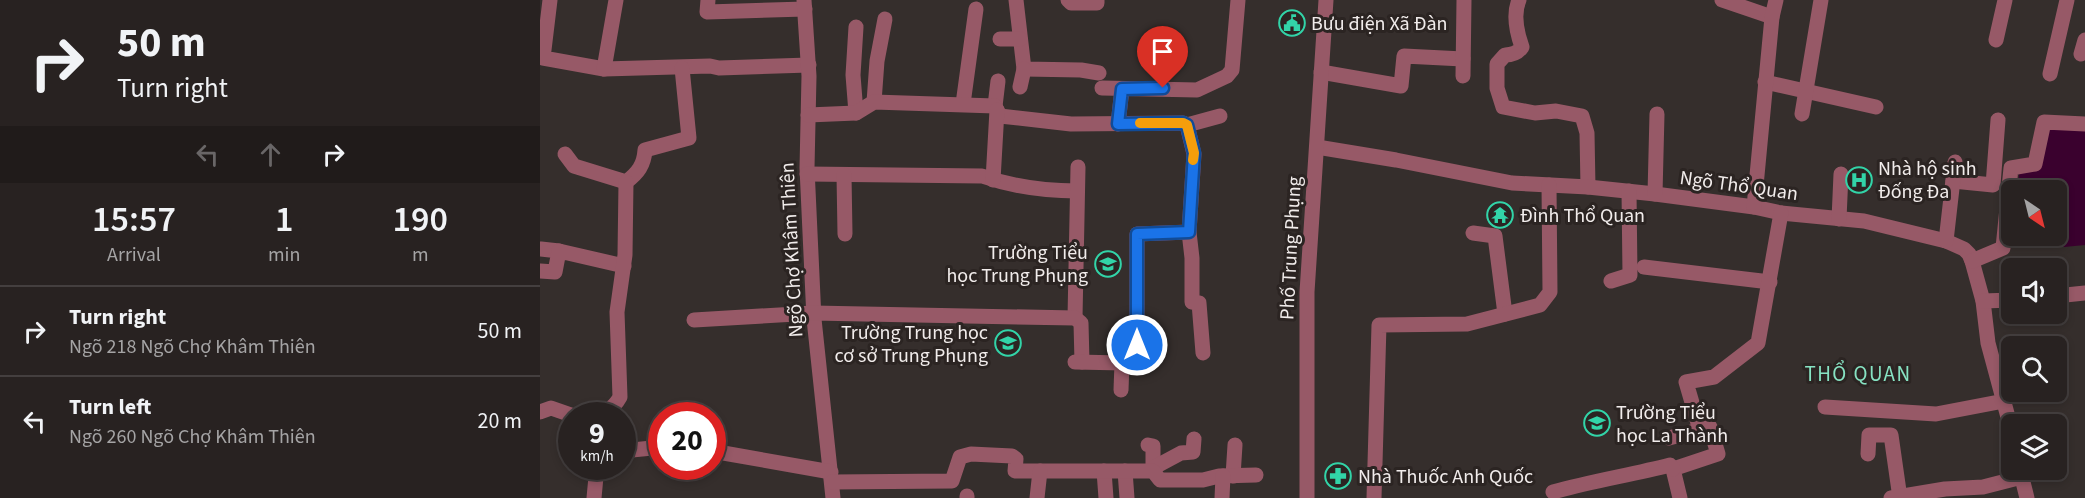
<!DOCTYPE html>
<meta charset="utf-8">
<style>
body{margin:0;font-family:"Source Sans 3",sans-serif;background:#302a2a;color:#f1f3f6;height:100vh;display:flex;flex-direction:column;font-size:22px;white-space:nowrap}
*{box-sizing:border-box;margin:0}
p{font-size:20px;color:#a5a4a5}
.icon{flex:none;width:33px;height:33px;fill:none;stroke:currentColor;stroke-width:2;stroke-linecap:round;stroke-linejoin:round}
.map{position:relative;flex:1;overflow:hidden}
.panel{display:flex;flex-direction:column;background:#282221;width:540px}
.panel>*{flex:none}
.top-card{background:#282221;color:#f1f3f6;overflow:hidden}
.needle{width:39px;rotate:145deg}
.fabs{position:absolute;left:1461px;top:180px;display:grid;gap:12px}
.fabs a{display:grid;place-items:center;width:66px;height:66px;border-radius:9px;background:#282221;box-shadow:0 3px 9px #0003,0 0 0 2px #443f3f;font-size:30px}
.speed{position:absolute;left:18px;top:402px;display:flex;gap:12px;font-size:30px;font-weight:700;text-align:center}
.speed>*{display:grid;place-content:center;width:78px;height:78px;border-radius:50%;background:#282221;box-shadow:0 3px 9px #0003,0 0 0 2px #443f3f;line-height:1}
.speed small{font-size:15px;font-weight:400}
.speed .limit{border:9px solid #d22;background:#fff;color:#111}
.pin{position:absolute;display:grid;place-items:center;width:51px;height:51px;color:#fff;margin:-62px -26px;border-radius:50% 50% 50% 0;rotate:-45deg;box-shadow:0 0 6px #0007}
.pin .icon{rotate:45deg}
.me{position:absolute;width:66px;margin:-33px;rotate:0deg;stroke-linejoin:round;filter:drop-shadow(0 0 4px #0008)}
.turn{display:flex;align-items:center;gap:21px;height:126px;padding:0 18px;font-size:27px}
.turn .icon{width:78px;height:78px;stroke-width:2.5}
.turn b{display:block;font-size:42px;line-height:51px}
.lanes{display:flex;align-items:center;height:57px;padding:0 18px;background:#0003;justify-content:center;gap:30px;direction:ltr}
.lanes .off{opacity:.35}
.eta{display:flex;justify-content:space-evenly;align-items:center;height:102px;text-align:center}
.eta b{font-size:36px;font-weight:600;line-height:42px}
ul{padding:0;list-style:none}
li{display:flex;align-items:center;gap:18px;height:90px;padding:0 18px;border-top:2px solid #443f3f}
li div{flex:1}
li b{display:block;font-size:22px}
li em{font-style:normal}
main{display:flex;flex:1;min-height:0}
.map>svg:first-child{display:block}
.water{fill:#3a012e}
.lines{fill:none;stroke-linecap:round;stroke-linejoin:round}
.minor{stroke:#975967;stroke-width:15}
.route-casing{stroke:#114b97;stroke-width:15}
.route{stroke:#1a73e8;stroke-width:10}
.slow{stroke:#f59e0b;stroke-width:10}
.labels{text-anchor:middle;stroke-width:6;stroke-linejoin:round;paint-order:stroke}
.poi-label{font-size:20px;fill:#f1eceb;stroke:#2b2422;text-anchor:start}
.street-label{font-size:20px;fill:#f1eceb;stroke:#2b2422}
.neighbourhood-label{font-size:21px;letter-spacing:1.5px;fill:#87e3c3;stroke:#2b2422}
</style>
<main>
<section class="panel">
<div class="top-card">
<div class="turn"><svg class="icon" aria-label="right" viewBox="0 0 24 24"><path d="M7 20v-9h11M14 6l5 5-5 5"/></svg><div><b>50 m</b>Turn right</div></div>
<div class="lanes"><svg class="icon off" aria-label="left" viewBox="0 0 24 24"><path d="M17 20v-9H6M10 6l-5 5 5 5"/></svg><svg class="icon off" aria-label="ahead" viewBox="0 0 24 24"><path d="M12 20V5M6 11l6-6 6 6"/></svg><svg class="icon" aria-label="right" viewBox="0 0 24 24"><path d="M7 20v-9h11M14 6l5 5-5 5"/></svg></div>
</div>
<div class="eta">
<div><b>15:57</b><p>Arrival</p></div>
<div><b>1</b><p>min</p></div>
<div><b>190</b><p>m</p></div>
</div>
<ul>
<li><svg class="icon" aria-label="right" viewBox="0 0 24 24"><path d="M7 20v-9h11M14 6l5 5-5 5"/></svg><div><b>Turn right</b><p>Ngõ 218 Ngõ Chợ Khâm Thiên</p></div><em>50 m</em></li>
<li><svg class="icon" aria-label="left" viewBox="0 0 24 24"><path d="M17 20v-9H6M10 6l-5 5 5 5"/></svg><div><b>Turn left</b><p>Ngõ 260 Ngõ Chợ Khâm Thiên</p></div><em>20 m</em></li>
</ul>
</section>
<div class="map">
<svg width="1545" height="498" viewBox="0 0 1545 498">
<rect width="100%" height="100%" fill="#352e2c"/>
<polygon class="water" points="1508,126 1545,130 1545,245 1524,247 1509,236 1516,236 1516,190 1478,190 1479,172 1501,166"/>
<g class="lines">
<g class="minor">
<polyline points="10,0 3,58 64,69 170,66 179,68 269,65"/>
<polyline points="168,0 167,12 265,9"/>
<polyline points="264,0 269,76 267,168 274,319 293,498"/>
<polyline points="476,0 484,69 541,70 559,73"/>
<polyline points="528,0 531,3 557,3 557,0"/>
<path d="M979,0C973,14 977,33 982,47C978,53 972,55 965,55L957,64V88L963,107L995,113L1016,111L1042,116L1047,133L1048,187"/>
<polyline points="1182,0 1232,17"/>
<polyline points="460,39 480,39"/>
<polyline points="1456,40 1465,0"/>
<polyline points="1541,54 1545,40"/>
<polyline points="64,69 76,0"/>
<polyline points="781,72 861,86 864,56 923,59"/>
<polyline points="1510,74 1527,0"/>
<polyline points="923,76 924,0"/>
<polyline points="1225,82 1336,107"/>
<polyline points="480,87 484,69"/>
<polyline points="562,88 657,90 687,76 692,70 698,0"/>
<polyline points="334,102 337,61 345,19"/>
<polyline points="423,104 436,9"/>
<polyline points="455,106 458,81"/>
<polyline points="316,113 313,75 316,27"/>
<polyline points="1262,114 1281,0"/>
<polyline points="268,115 316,113 334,102 455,106 460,116 531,124 643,123 647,125"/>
<polyline points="578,124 582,89"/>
<polyline points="647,125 654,154 649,232 652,258 652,302 659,303 663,353"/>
<polyline points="647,125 680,116"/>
<polyline points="777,147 856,160 972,183 1048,187 1115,194 1214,207 1241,213 1324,221 1406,241 1424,249 1429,254 1432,261 1443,301 1448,343 1472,432"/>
<path d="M25,154L34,166L86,182C98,173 104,165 105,150L149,138L142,68"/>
<path d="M267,174L442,176C474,187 504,191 537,191"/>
<polyline points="304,175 305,234"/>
<polyline points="453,180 457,110"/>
<polyline points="1413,181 1453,185 1458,120"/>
<polyline points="1115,194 1117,114"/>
<polyline points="1214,207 1232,17 1236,0"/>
<polyline points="1299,219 1301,174"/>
<polyline points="933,233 955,236 965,314"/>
<polyline points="1406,241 1415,162"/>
<polyline points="1,249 19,251"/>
<polyline points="1432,261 1463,248 1471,168 1495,164 1504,122 1545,124"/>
<polyline points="1104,267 1230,282"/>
<polyline points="0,271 15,272 19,251 84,266"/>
<polyline points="1071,281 1090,275 1089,191"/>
<polyline points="1516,296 1545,293"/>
<polyline points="1443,301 1472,300"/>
<polyline points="535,318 538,167"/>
<polyline points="154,320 273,313 535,318 541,323 542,362"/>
<polyline points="535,362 584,363 585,345 597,345 597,234 649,232"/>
<polyline points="581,390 582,363"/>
<polyline points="1285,407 1396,414 1464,401"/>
<polyline points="0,412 11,408 34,416"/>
<path d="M49,416C63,413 73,410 80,397L77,312L85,255L86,182"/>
<polyline points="1160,430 1146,382 1174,377 1218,343 1241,213"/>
<polyline points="1129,438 1170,427 1178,454 1133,469 1140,498"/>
<polyline points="608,445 613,446 613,471"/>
<polyline points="82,451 122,447"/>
<polyline points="172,451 291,472"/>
<polyline points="1328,454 1329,435 1351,435 1360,498"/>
<polyline points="613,468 641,453 653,452 654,439"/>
<polyline points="1480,470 1487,498"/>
<polyline points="564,471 566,498"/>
<polyline points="585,471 587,498"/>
<polyline points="693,476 695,445"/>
<polyline points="292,482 412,481 420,457 431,454 472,456 476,459 475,471 613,471 620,480 663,480 679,476 716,475"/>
<path d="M1013,492C1052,481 1091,475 1130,465L1133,469"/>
<polyline points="54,498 57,466"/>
<polyline points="427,498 427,496"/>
<polyline points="497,498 500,471"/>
<polyline points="682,498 683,476"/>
<polyline points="767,498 767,292 786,0"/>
<polyline points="834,498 839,325 927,324 1000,305 1010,292 1009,185"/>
<polyline points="1351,498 1405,489 1443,487 1482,477"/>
</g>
</g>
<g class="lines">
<g class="route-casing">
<polyline id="route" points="597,345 597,234 649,232 654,153 647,125 643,123 578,124 582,89 623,88"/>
</g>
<use href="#route" class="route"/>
<polyline class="slow" points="600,123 643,123 647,125 654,153 653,160"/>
</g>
<defs>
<g id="civic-ring" transform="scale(1.35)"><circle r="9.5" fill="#2b2422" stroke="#32d4a8" stroke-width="1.5"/><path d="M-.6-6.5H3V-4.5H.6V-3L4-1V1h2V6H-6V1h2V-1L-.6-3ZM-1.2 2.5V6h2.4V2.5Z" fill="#32d4a8"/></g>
<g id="hospital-ring" transform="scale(1.35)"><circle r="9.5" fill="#2b2422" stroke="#32d4a8" stroke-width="1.5"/><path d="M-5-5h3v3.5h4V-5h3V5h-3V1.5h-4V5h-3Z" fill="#32d4a8"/></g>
<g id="temple-ring" transform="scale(1.35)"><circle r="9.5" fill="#2b2422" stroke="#32d4a8" stroke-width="1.5"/><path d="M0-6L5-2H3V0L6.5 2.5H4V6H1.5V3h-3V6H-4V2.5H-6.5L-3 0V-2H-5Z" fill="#32d4a8"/></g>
<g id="school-ring" transform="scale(1.35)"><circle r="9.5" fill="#2b2422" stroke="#32d4a8" stroke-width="1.5"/><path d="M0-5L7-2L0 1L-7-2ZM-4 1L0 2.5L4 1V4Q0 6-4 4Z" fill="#32d4a8"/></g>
<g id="pharmacy-ring" transform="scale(1.35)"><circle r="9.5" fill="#2b2422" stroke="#32d4a8" stroke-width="1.5"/><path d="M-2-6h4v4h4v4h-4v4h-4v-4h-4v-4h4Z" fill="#32d4a8"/></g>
</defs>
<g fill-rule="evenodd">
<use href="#civic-ring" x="752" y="23"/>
<use href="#hospital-ring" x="1319" y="180"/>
<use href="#temple-ring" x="960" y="215"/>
<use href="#school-ring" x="568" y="264"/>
<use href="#school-ring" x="468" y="343"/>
<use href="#school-ring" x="1057" y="423"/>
<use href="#pharmacy-ring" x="798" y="476"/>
</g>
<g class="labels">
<g class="poi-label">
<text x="771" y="30">Bưu điện Xã Đàn</text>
<text x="1338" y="175">Nhà hộ sinh<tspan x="1338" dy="23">Đống Đa</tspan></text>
<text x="980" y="222">Đình Thổ Quan</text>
<text x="548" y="259" text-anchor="end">Trường Tiểu<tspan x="548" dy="23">học Trung Phụng</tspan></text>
<text x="448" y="339" text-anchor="end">Trường Trung học<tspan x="448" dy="23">cơ sở Trung Phụng</tspan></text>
<text x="1076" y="419">Trường Tiểu<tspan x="1076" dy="23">học La Thành</tspan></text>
<text x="818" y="483">Nhà Thuốc Anh Quốc</text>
</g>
<g class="street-label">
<text transform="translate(1199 185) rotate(8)" y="7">Ngõ Thổ Quan</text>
<text transform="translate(750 248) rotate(-87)" y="7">Phố Trung Phụng</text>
<text transform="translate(251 250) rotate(-93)" y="7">Ngõ Chợ Khâm Thiên</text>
</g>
<g class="neighbourhood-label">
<text x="1318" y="381">THỔ QUAN</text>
</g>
</g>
</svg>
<div class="fabs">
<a><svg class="needle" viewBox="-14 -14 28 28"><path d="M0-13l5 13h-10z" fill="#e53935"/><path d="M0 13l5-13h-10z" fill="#a5a4a5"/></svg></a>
<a><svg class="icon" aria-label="sound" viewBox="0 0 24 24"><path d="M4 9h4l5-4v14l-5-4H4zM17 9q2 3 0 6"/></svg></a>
<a><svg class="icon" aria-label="search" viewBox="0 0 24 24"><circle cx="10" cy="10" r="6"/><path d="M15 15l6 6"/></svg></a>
<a><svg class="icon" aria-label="layers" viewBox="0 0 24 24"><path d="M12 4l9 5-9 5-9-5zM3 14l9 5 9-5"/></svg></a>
</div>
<div class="speed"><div>9<small>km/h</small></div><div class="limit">20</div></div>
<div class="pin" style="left:623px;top:88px;background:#d93025"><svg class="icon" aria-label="arrive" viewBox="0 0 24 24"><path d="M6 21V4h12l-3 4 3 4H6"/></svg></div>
<svg class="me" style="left:597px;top:345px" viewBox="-20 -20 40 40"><circle r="17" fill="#1a73e8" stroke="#fff" stroke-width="3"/><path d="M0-11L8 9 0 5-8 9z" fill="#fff"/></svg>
</div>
</main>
